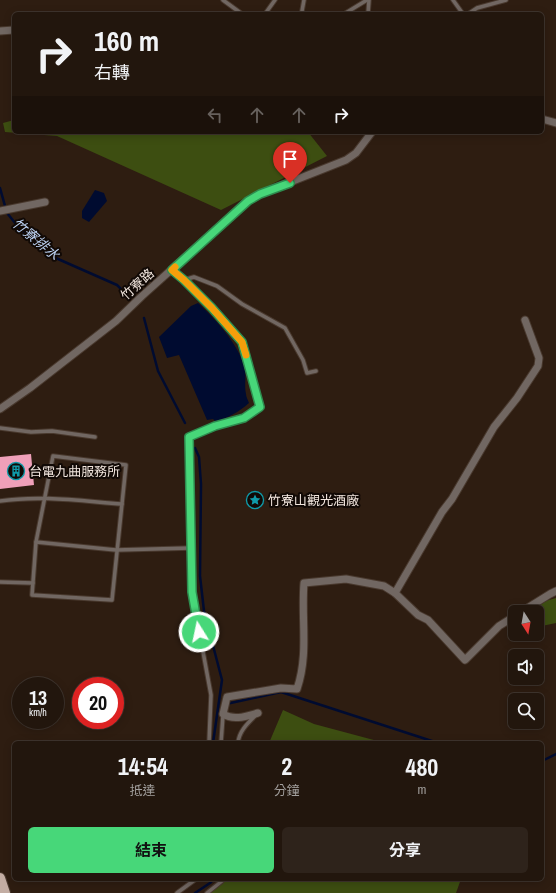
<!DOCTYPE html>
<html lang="zh-TW">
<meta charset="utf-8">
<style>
body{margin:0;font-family:"Archivo Narrow","Noto Sans TC",sans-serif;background:#2e231b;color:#f1f3f6;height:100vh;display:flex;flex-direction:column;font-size:15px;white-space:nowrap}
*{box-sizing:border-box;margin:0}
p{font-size:13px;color:#a29f9d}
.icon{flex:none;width:22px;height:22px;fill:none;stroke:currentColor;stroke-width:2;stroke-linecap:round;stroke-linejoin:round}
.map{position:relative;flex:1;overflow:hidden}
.sheet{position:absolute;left:12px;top:741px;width:532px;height:140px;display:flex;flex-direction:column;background:#22160d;border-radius:6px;box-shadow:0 2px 10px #0003,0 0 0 1px #3f352e}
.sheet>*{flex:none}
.banner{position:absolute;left:12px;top:12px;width:532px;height:122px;border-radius:6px;box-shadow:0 2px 10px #0003,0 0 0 1px #3f352e;background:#22160d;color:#f1f3f6;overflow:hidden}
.needle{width:26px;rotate:169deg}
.controls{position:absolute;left:508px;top:605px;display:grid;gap:8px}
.controls a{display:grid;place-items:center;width:36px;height:36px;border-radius:6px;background:#22160d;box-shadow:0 2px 10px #0003,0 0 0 1px #3f352e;font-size:20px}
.speed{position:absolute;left:12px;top:677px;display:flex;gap:8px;font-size:20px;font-weight:700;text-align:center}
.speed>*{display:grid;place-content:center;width:52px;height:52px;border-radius:50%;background:#22160d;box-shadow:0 2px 10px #0003,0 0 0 1px #3f352e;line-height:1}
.speed small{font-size:10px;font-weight:400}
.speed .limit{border:6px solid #d22;background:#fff;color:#111}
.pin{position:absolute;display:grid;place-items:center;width:34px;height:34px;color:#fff;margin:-41px -17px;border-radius:50% 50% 50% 0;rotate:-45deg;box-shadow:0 0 4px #0007}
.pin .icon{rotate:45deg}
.me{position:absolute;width:44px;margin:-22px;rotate:350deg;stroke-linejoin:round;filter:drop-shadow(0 0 3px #0008)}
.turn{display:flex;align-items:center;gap:14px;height:84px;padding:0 16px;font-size:18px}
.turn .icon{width:52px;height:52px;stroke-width:2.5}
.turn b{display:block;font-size:28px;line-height:34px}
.lanes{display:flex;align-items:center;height:38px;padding:0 16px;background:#0003;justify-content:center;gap:20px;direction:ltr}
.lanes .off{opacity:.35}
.eta{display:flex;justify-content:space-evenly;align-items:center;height:68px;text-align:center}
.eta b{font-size:24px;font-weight:700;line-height:28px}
.cta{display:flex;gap:8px;margin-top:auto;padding:8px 16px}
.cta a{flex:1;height:46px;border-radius:6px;background:#47d779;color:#111;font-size:16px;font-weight:700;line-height:46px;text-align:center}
.cta a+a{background:#2e231b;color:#f1f3f6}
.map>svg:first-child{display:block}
.green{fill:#3d4e11}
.water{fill:#000b30}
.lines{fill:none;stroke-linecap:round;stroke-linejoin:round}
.stream{stroke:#000b30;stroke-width:2.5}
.building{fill:#efa0b9}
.lane-casing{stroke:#49392e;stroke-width:5.5}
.street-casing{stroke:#49392e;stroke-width:9}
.primary-casing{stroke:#49392e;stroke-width:12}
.lane{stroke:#716762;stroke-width:3.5}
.street{stroke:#716762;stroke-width:7}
.primary{stroke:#c3ada3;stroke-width:10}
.route-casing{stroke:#2e8c4f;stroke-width:10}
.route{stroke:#47d779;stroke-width:7}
.slow{stroke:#f59e0b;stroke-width:7}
.labels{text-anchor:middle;stroke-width:4;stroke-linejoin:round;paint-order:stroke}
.street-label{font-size:13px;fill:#f2e6de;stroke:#110905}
.poi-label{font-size:13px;fill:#f2e6de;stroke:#110905;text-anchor:start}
.water-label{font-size:14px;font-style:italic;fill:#bed4f5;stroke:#110905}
</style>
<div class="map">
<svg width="556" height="893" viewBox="0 0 556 893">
<rect width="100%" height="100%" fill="#2e1d11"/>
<g class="green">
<polygon points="14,120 14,132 308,132 327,156 221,210 57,136 5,132 3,123"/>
<polygon points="556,598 556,623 537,627 537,612 519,612 528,606"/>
<polygon points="283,710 314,724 385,743 269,743"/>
<polygon points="222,879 461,879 456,893 207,893"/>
</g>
<g class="water">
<polygon points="95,190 104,193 107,201 89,222 82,218 82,211"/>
<path d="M198,303C215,319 238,343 244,366C247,376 244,385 246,394C246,397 248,400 249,403C239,412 229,417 216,422L213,419L207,420L179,355L167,358L159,337L191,306Z"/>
</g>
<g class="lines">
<g class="stream">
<polyline points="0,188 7,213 20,229 58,259 117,285 130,298"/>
<polyline points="144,318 158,371 185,423"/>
<polyline points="195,448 199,457 201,484 200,576 204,611 222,680 213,743"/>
<polyline points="226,704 281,692 438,743"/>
<polyline points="542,761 556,754"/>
<polyline points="195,893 210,883 214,879"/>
</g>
</g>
<polygon class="building" points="31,454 34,485 0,489 0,457"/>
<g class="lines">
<g class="lane-casing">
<g id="lane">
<polyline points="223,0 242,14"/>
<polyline points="304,0 302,11 304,14"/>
<polyline points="453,0 463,14"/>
<polyline points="265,14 275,0"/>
<polyline points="344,14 367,0"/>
<polyline points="368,14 369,0"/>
<polyline points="468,14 477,8 506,0"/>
<polyline points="172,270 184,280 212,308 242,342 260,407 244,418 215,426 189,437 192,592 211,695 209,743"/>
<polyline points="184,280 194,277 217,286 242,304 285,328 303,360 307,373 316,371"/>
<polyline points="0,428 31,432 52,431 95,437"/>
<polygon points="53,456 126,465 112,600 32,595 36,542"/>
<path d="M0,501C40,495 81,501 122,504"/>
<polyline points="36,542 116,550 191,548"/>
<polyline points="0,582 33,583"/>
<polyline points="221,743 223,715"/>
<path d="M238,743C239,731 248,723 256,715"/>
<polyline points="177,893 196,879"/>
<polyline points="207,893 222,881 222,879"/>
</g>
</g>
<g class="street-casing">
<g id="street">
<polyline points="0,31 14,30"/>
<polyline points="542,119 556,123"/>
<polyline points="0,211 45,202"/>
<polyline points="0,409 30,388 116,321 142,296 248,201 260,194 346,160 356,153 372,132"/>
<polyline points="395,593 442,512 452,499 494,427 517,398 538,366 539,358 525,320"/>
<polyline points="521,612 550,594 556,591"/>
<path d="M258,713C247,716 234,721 223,714L227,697L281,688L297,689C309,654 301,619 304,583L346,579L384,586L395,593L418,615L428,620L465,660L499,626L515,616"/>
</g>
</g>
<g class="primary-casing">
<polyline id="primary" points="0,878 5,893"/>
</g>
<use href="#lane" class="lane"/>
<use href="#street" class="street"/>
<use href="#primary" class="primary"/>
</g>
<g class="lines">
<g class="route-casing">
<polyline id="route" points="199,632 192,592 189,437 215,426 244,418 260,407 242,342 212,308 184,280 172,270 248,201 260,194 290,183"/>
</g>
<use href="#route" class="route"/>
<polyline class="slow" points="175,267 172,270 184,280 212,308 242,342 246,355"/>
</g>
<defs>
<g id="building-ring" transform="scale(0.9)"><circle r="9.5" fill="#110905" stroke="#0f9aa8" stroke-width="1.5"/><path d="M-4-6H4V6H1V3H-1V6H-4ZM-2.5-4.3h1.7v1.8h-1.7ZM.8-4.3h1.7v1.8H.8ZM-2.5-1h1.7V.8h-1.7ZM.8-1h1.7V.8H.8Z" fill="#0f9aa8"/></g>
<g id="sight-ring" transform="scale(0.9)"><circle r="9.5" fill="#110905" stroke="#0f9aa8" stroke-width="1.5"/><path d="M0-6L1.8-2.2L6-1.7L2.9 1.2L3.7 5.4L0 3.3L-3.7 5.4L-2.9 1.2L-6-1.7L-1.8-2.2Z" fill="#0f9aa8"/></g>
</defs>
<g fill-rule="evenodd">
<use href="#building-ring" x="16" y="471"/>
<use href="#sight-ring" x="255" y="500"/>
</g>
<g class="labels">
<g class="street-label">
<text transform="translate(137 284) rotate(-42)" y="5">竹寮路</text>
</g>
<g class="poi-label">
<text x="29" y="476">台電九曲服務所</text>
<text x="268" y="505">竹寮山觀光酒廠</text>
</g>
<g class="water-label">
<text transform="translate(36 239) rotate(40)" y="5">竹寮排水</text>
</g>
</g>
</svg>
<div class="controls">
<a><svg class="needle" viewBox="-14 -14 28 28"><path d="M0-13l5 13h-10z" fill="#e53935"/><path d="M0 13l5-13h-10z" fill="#a29f9d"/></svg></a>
<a><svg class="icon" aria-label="sound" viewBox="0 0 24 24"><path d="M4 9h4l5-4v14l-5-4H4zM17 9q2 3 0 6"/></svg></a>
<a><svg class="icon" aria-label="search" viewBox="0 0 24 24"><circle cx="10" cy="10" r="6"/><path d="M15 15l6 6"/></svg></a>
</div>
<div class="speed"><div>13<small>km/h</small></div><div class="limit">20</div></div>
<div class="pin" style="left:290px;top:183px;background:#d93025"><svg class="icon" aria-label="arrive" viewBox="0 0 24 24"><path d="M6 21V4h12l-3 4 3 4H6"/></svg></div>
<svg class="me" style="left:199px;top:632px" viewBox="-20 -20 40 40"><circle r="17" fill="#47d779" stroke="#fff" stroke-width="3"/><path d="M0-11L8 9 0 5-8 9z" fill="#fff"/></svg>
<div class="banner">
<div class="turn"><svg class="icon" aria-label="right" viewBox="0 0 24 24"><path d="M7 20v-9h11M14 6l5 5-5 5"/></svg><div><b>160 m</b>右轉</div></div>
<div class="lanes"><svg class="icon off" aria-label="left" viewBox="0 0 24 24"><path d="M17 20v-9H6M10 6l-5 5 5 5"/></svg><svg class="icon off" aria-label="ahead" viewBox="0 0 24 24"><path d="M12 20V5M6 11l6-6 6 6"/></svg><svg class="icon off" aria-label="ahead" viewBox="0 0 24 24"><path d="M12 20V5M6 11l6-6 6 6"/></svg><svg class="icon" aria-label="right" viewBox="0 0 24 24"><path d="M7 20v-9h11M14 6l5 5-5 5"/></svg></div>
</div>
<section class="sheet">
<div class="eta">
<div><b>14:54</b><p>抵達</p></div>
<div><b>2</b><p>分鐘</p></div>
<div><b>480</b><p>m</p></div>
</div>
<div class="cta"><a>結束</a><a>分享</a></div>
</section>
</div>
